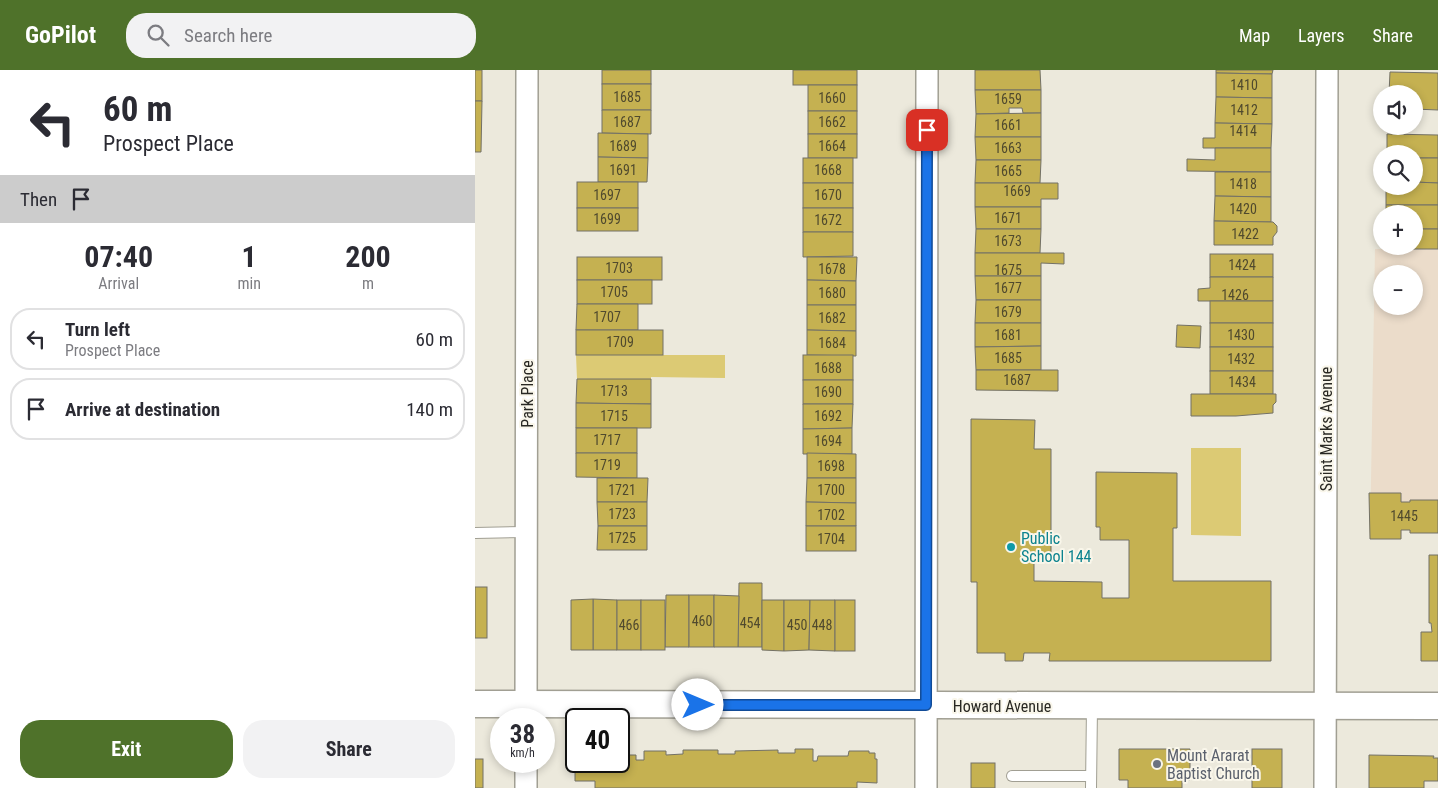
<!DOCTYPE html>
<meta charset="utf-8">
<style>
body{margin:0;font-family:"Roboto Condensed",sans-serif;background:#f2f2f3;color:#2b2b33;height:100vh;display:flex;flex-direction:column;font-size:19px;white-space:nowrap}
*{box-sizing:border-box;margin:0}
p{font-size:16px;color:#7c7c81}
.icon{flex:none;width:28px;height:28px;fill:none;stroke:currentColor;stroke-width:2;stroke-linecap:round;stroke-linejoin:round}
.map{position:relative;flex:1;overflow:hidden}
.details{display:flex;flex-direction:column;background:#fff;width:475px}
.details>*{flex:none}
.banner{background:#fff;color:#2b2b33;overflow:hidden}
.fabs{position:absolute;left:898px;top:15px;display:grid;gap:10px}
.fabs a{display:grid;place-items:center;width:50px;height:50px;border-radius:50%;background:#fff;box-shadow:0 2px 8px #0003;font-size:25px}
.speed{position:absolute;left:15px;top:638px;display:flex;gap:10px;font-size:25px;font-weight:700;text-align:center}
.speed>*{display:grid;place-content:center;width:65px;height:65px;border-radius:50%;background:#fff;box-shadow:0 2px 8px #0003;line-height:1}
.speed small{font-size:12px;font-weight:400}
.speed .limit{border:2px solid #111;border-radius:8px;background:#fff;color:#111}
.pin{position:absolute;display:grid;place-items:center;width:42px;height:42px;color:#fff;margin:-21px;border-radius:10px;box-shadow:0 2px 8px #0006}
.me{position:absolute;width:55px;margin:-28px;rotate:90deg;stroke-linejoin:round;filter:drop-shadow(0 0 4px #0008)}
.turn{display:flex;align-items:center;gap:18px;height:105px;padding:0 20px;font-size:22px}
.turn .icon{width:65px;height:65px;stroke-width:2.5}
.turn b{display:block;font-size:35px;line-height:42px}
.then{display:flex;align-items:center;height:48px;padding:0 20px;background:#0003;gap:10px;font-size:19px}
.eta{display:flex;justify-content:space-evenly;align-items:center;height:85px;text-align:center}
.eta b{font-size:30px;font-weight:700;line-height:35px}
.cta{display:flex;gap:10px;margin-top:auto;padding:10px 20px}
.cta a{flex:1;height:58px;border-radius:20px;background:#4f722a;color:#fff;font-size:20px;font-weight:700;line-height:58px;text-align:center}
.cta a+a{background:#f2f2f3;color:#2b2b33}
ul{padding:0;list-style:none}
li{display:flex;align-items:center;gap:15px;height:62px;margin:0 10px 8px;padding:0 10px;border:2px solid #e1e1e2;border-radius:20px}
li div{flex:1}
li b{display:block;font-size:19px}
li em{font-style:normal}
header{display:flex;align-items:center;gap:30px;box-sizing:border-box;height:70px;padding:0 25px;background:#4f722a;color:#fff}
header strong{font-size:24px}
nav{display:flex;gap:28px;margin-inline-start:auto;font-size:18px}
.search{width:350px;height:45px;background:#f2f2f3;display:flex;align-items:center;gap:12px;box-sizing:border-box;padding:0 18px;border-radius:20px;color:#7c7c81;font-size:19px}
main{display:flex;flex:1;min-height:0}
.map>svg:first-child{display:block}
.medical{fill:#ebdcca;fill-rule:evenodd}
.green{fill:#dcca74}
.building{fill:#c5b151;stroke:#737166}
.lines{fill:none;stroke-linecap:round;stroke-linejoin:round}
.service-casing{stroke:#a19f93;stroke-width:12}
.minor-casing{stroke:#a19f93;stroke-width:24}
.tertiary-casing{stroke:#a19f93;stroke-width:29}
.service{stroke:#fff;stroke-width:10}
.minor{stroke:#fff;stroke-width:21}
.tertiary{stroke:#fff;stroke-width:26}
.route-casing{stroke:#114b97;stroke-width:12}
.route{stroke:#1a73e8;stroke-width:9}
.culture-dot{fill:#0f9aa8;stroke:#f9f6ea;stroke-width:2}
.worship-dot{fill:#6b7280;stroke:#f9f6ea;stroke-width:2}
.labels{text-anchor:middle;stroke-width:4;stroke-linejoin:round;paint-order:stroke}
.number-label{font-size:14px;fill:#504a2e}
.street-label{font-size:16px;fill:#292823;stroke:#f9f6ea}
.culture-label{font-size:16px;fill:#0d838f;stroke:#f9f6ea;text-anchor:start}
.worship-label{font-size:16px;fill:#5b616d;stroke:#f9f6ea;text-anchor:start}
</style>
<header>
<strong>GoPilot</strong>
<div class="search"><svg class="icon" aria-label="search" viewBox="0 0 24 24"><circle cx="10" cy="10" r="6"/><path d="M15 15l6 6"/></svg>Search here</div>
<nav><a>Map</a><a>Layers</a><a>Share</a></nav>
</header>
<main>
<section class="details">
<div class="banner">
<div class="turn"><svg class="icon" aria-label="left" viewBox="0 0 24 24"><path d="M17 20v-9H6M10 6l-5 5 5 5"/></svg><div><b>60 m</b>Prospect Place</div></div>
<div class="then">Then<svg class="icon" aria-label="arrive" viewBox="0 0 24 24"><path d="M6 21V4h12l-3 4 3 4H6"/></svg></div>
</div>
<div class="eta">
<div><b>07:40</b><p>Arrival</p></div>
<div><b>1</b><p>min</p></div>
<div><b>200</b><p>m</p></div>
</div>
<ul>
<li><svg class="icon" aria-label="left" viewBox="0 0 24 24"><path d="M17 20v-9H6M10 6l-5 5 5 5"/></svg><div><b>Turn left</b><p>Prospect Place</p></div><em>60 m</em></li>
<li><svg class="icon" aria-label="arrive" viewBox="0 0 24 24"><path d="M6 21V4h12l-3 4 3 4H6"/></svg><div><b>Arrive at destination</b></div><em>140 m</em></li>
</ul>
<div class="cta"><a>Exit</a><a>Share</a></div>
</section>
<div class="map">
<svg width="963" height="718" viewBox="0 0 963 718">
<rect width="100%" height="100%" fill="#ece9dc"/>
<path class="medical" d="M900,179H963V463H935L934,460H927L926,469H895ZM906,204H939V236H906Z"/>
<g class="green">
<polygon points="101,285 250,285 250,308 176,307 176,309 102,309"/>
<polygon points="716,378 766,378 766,466 716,465"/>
</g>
<g class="building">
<rect x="0" y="0" width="7" height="31"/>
<rect x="127" y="0" width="49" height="14"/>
<rect x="318" y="0" width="64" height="15"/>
<polygon points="500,0 565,0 566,20 500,20"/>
<polygon points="741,0 798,0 797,4 741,3"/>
<polygon points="915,2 963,3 963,40 939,39 939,24 914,24"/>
<polygon points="741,3 797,4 797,28 741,27"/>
<rect x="127" y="14" width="49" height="26"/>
<rect x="333" y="15" width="49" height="26"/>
<polygon points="500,20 566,20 566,43 548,43 547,38 534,38 534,43 501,44"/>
<polygon points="741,27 797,28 797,54 740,53"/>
<polygon points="0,31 7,31 6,82 0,82"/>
<polygon points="127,40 176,40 176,64 127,63"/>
<rect x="333" y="41" width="49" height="23"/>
<polygon points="566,43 566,67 500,67 501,44"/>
<polygon points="740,53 797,54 796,78 728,78 728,68 740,68"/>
<polygon points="123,63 173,64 173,88 123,87"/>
<rect x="333" y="64" width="49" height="24"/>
<polygon points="912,64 963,65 963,88 939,88 939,84 912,84"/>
<polygon points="500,67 566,67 566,90 501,90"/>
<polygon points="740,78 796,78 796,102 712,101 712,89 740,90"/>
<polygon points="123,87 173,88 172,112 123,112"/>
<rect x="328" y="88" width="50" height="25"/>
<polygon points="939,88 963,88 963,113 939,112"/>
<polygon points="501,90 566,90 565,113 500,113"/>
<polygon points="740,102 796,102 796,127 740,126"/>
<rect x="102" y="112" width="61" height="26"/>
<polygon points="939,112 963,113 963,135 911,135 911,116 939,116"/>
<rect x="328" y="113" width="50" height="25"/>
<polygon points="500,113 583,113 583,129 566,129 566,137 500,137"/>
<polygon points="740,126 796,127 796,152 739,151"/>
<polygon points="911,135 963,135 963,159 939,159 939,144 911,144"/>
<polygon points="500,137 566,137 566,159 501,159"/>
<rect x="102" y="138" width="61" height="23"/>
<rect x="328" y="138" width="50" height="24"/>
<polygon points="739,151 798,152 802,156 802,162 798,167 798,175 739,175"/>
<polygon points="501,159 566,159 565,183 500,183"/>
<polygon points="939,159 963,159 963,179 911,179 911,176 939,176"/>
<polygon points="328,162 378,162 378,186 328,187"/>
<polygon points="500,183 589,183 589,194 566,193 566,206 500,206"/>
<rect x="735" y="184" width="63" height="23"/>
<rect x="102" y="187" width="85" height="23"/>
<polygon points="332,187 382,187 381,211 332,210"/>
<polygon points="500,206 566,206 566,230 501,230"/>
<polygon points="735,207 798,207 798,231 723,231 723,219 735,218"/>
<rect x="102" y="210" width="75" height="24"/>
<polygon points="332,210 381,211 381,235 332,235"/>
<polygon points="501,230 566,230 566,253 500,253"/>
<rect x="735" y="231" width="63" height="22"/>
<polygon points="102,234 163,234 163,260 101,260"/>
<polygon points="332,235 381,235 381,261 332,260"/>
<polygon points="500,253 566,253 566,276 500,277"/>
<rect x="735" y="253" width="63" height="24"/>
<polygon points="702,255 726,256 725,278 701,277"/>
<rect x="101" y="260" width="87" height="25"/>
<polygon points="332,260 381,261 381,286 332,285"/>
<polygon points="566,276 566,300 501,300 500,277"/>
<rect x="735" y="277" width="63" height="24"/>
<rect x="328" y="285" width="50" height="25"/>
<polygon points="501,300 583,300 583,321 501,320"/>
<rect x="735" y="301" width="63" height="23"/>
<polygon points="102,309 176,309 176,334 101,333"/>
<rect x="328" y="310" width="50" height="24"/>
<polygon points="716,324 801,324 801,332 798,335 798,343 761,346 716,346"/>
<polygon points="101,333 176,334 176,358 101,358"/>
<polygon points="328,334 378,334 377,358 328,359"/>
<polygon points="496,349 560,350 559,379 576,379 576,483 559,483 559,511 627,512 627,528 654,528 654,470 625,470 625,457 621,457 621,402 702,403 702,458 698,458 698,511 796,511 796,591 574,591 575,583 549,583 548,591 530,591 530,583 502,583 502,512 496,512"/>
<rect x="101" y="358" width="61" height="25"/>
<polygon points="377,358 377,384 328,384 328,359"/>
<polygon points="101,383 162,383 162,408 101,407"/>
<polygon points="332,383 381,384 381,408 332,408"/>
<polygon points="122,408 173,408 172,432 122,432"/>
<polygon points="332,408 381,408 381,433 331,432"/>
<polygon points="894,423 926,423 926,432 935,432 935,430 963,430 963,463 935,463 935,460 926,460 926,469 895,469"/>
<polygon points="122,432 172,432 172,456 123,456"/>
<polygon points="331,432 381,433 381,456 331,456"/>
<polygon points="123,456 172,456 172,480 122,480"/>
<rect x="331" y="456" width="50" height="25"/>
<polygon points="954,485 963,485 963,591 946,591 946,562 957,562 956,553 954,553"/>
<polygon points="264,513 287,513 287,577 263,577"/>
<rect x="0" y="517" width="12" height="51"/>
<polygon points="191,525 214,525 214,577 190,577"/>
<rect x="214" y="525" width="25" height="52"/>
<polygon points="239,525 264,526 263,577 239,577"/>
<polygon points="118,529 142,530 142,580 118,580"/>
<polygon points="118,529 118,580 96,580 96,530"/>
<rect x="142" y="530" width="24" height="50"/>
<rect x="166" y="530" width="24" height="50"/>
<polygon points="287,530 309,530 309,581 287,580"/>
<polygon points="309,530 335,530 334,580 309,581"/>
<polygon points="335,530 360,530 360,581 334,580"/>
<rect x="360" y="530" width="20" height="51"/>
<polygon points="320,679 338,679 338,691 342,691 343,686 373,686 374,681 394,681 394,683 400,683 400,689 402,689 402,713 382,712 382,718 120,718 120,711 100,711 100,688 101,691 144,691 144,685 161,685 161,690 169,690 169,681 191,681 191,685 208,684 208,680 243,680 243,684 260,684 260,681 303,680 303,683 320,683"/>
<polygon points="644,679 715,679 715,710 707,710 707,718 653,718 653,710 644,710"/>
<rect x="777" y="679" width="30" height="39"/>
<polygon points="894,685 959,686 958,688 963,688 963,711 949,711 949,718 894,718"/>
<rect x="0" y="689" width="8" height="29"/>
<rect x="496" y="693" width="24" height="25"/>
</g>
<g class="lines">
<g class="service-casing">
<g id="service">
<polyline points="0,463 52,462"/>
<polyline points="537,706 616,706"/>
<polyline points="616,718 617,637"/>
</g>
</g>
<g class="minor-casing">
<g id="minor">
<polyline points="51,649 52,0"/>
<polyline points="51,718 51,691"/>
<polyline points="451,718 452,0"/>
<polyline points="850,718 852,0"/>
</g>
</g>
<g class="tertiary-casing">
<polyline id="tertiary" points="0,634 963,636"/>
</g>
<use href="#service" class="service"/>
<use href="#minor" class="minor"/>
<use href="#tertiary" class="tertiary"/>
</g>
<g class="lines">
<g class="route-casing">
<polyline id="route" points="223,635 451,635 452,60"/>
</g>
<use href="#route" class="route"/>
</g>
<circle class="culture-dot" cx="536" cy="477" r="5"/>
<circle class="worship-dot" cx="682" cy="694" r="5"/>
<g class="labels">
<g class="number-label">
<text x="769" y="20">1410</text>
<text x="152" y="32">1685</text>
<text x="357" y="33">1660</text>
<text x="533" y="34">1659</text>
<text x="769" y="45">1412</text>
<text x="152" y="57">1687</text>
<text x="357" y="57">1662</text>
<text x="533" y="60">1661</text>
<text x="768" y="66">1414</text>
<text x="148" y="81">1689</text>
<text x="357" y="81">1664</text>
<text x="533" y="83">1663</text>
<text x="148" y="105">1691</text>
<text x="353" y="105">1668</text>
<text x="533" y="106">1665</text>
<text x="768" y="119">1418</text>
<text x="542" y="126">1669</text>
<text x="132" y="130">1697</text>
<text x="353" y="130">1670</text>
<text x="768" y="144">1420</text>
<text x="533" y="153">1671</text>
<text x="132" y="154">1699</text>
<text x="353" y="155">1672</text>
<text x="770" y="169">1422</text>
<text x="533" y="176">1673</text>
<text x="767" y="200">1424</text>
<text x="144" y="203">1703</text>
<text x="357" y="204">1678</text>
<text x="533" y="205">1675</text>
<text x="533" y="223">1677</text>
<text x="139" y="227">1705</text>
<text x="357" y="228">1680</text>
<text x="760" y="230">1426</text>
<text x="533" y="247">1679</text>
<text x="132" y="252">1707</text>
<text x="357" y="253">1682</text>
<text x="533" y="270">1681</text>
<text x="766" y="270">1430</text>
<text x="145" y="277">1709</text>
<text x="357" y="278">1684</text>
<text x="533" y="293">1685</text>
<text x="766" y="294">1432</text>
<text x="353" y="303">1688</text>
<text x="542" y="315">1687</text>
<text x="767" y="317">1434</text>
<text x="139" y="326">1713</text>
<text x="353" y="327">1690</text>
<text x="139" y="351">1715</text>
<text x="353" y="351">1692</text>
<text x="132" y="375">1717</text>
<text x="353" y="376">1694</text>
<text x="132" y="400">1719</text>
<text x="356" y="401">1698</text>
<text x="147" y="425">1721</text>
<text x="356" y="425">1700</text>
<text x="147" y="449">1723</text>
<text x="356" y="450">1702</text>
<text x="929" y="451">1445</text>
<text x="147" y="473">1725</text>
<text x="356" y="474">1704</text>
<text x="227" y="556">460</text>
<text x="275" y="558">454</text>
<text x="154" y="560">466</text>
<text x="322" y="560">450</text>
<text x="347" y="560">448</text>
</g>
<g class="street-label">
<text transform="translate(52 324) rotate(-90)" y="6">Park Place</text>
<text transform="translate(851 359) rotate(-90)" y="6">Saint Marks Avenue</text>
<text x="527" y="642">Howard Avenue</text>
</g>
<g class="culture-label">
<text x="546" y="474">Public<tspan x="546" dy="18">School 144</tspan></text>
</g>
<g class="worship-label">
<text x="692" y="691">Mount Ararat<tspan x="692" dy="18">Baptist Church</tspan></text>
</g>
</g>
</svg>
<div class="fabs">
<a><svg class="icon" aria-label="sound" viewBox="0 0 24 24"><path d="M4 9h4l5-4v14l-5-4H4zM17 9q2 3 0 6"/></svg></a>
<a><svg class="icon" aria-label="search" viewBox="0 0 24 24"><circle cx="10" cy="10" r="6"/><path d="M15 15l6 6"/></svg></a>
<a>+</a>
<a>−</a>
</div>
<div class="speed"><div>38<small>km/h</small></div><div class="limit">40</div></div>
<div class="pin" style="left:452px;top:60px;background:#d93025"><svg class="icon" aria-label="arrive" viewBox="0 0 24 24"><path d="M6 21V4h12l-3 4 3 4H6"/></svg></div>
<svg class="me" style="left:223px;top:635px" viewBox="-20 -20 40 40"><circle r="19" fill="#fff"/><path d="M0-13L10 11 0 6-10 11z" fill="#1a73e8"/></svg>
</div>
</main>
